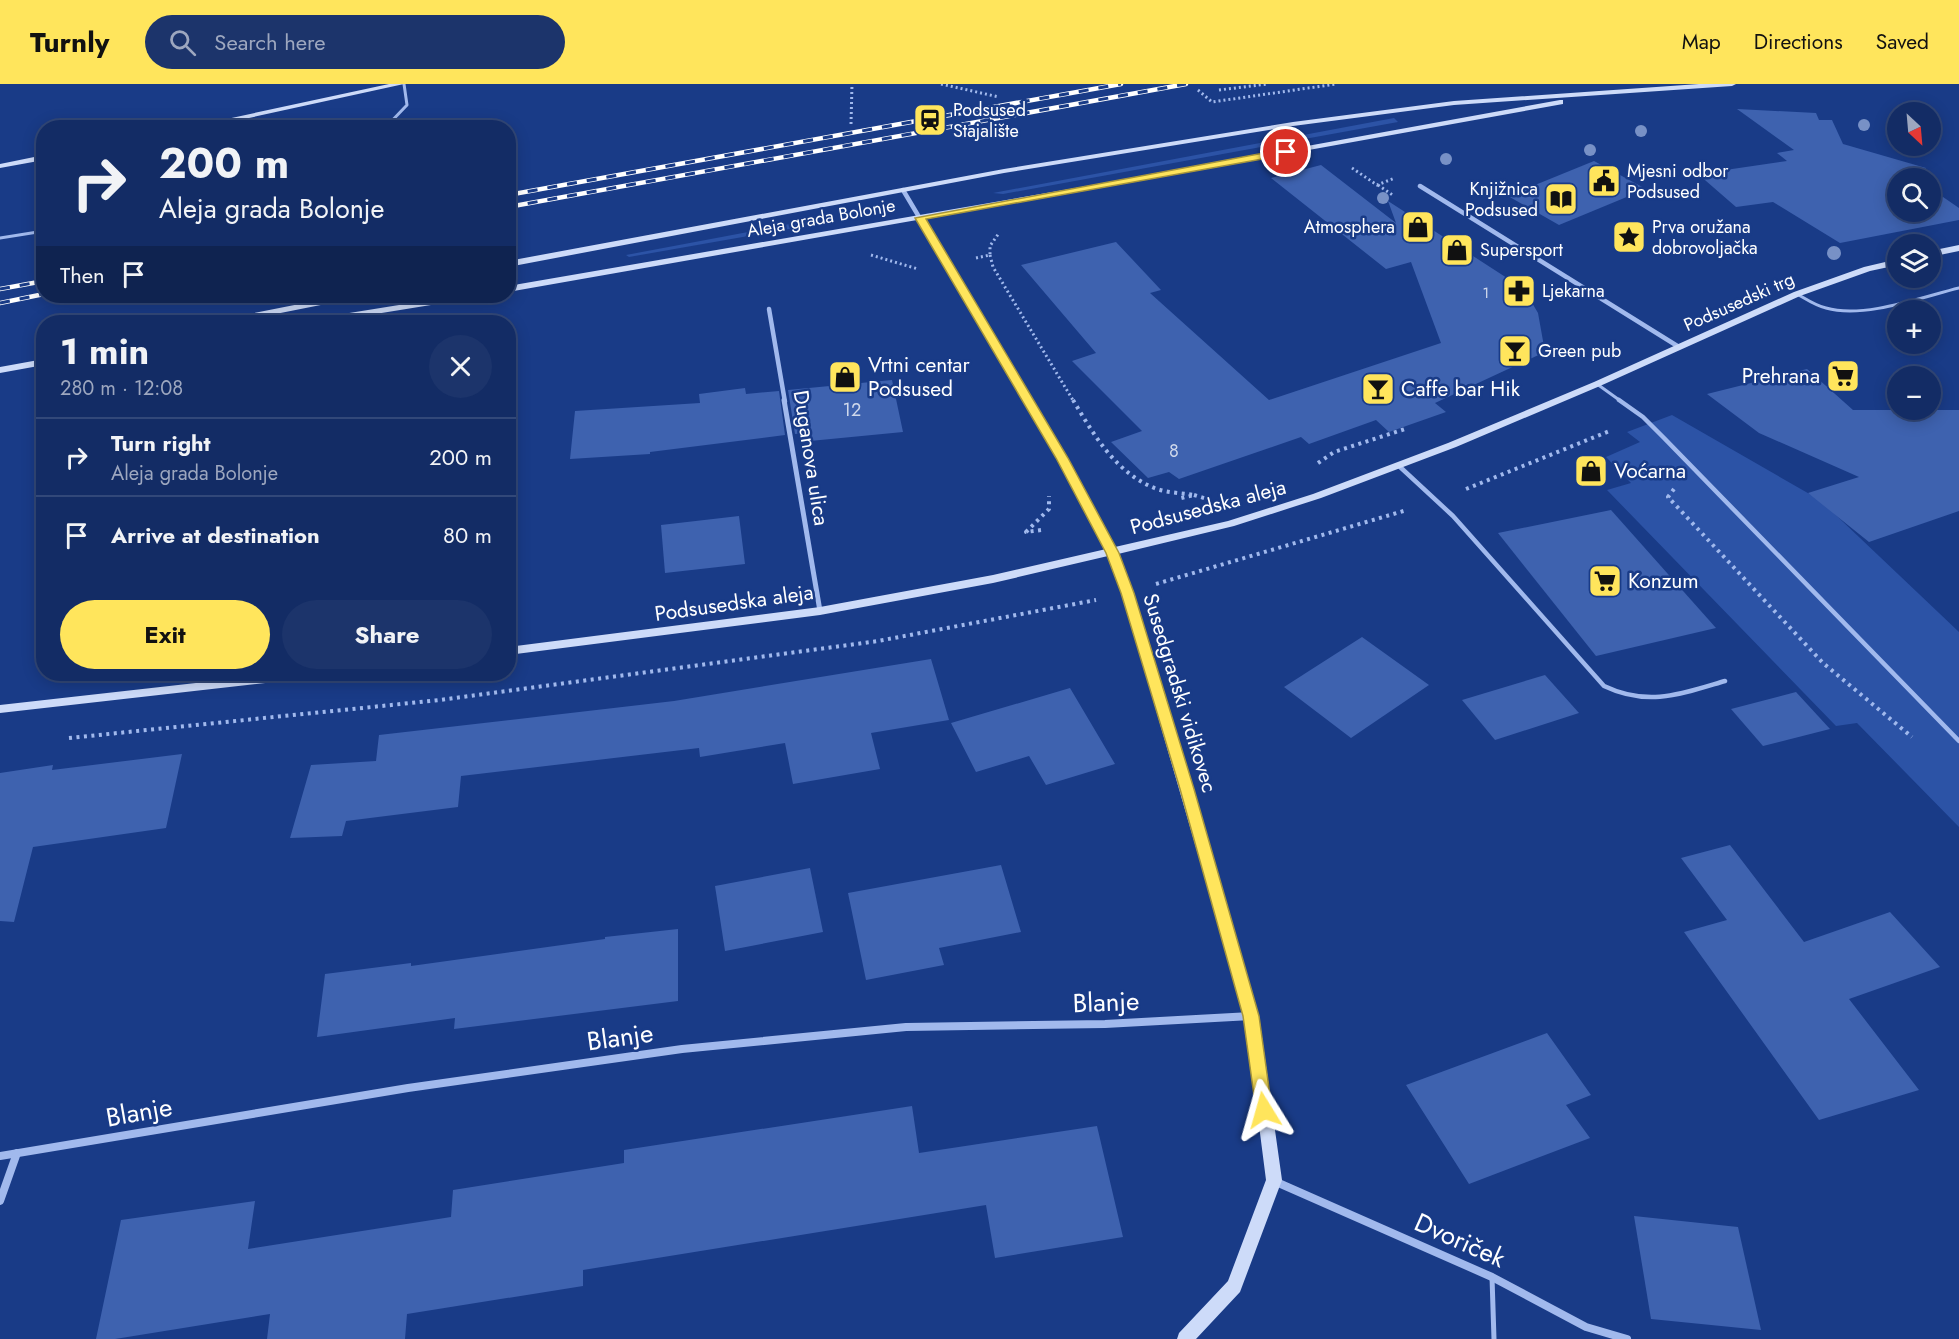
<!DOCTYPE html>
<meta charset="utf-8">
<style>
body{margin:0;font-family:Jost,sans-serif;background:#1c346b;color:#f1f3f6;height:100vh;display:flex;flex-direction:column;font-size:22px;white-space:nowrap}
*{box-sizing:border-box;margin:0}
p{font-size:20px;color:#9da7bf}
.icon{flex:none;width:33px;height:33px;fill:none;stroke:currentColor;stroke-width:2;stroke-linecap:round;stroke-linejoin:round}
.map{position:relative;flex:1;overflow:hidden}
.sheet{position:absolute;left:36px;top:231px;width:480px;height:366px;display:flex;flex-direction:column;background:#132c65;border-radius:24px;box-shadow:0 3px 15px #0003,0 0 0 2px #324879}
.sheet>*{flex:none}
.banner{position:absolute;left:36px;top:36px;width:480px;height:183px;border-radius:24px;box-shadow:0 3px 15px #0003,0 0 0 2px #324879;background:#132c65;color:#f1f3f6;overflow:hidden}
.needle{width:39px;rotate:154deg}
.buttons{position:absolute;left:1887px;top:18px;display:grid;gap:12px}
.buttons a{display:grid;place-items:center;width:54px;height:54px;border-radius:50%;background:#132c65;box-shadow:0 3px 15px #0003,0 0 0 2px #324879;font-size:30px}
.pin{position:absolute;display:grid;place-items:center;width:51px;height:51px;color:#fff;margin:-26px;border:3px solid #fff;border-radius:50%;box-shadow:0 2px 6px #0007}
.me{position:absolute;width:66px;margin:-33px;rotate:352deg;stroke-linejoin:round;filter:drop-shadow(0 0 4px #0008)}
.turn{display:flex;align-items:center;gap:21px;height:126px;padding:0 24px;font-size:27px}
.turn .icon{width:78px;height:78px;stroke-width:2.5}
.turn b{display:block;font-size:42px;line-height:51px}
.then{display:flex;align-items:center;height:57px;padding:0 24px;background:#0003;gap:12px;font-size:22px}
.round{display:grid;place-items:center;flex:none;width:63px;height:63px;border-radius:32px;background:#1c346b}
.headline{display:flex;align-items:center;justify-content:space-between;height:102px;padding:0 24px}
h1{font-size:36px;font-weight:700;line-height:45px}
.cta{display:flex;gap:12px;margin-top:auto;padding:12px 24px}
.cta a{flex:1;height:69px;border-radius:36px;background:#ffe55c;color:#111;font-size:24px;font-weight:700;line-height:69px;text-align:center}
.cta a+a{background:#1c346b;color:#f1f3f6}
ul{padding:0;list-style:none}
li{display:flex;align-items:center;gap:18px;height:78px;padding:0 24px;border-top:2px solid #324879}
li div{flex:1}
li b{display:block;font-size:22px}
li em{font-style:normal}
header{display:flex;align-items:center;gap:36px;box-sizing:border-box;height:84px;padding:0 30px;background:#ffe55c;color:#111}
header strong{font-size:28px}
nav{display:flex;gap:33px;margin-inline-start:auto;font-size:21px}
.search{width:420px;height:54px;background:#1c346b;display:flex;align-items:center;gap:15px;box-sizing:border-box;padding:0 21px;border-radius:33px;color:#9da7bf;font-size:22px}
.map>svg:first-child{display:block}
.green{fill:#2c53a6}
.building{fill:#3e62af}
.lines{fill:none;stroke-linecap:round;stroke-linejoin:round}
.path-far1{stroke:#a1b9ed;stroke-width:3;stroke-dasharray:2 3;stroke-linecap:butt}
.path{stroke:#a1b9ed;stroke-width:4;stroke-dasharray:3 4.5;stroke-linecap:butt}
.lane-far2{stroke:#a1b9ed;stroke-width:3}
.lane-far1{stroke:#a1b9ed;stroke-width:4.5}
.lane{stroke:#a1b9ed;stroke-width:5}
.street-far2{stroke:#a1b9ed;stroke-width:4.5}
.street-far1{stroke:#a1b9ed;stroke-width:5}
.street{stroke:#a1b9ed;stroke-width:8}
.secondary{fill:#cddbf9;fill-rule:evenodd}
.rail-casing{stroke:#fff;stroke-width:4.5}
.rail{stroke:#193b87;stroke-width:3;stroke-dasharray:10;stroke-linecap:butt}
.tree{fill:#7891c6}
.route{fill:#ffe55c;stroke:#a6953c;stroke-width:1.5}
.labels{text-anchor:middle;stroke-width:5;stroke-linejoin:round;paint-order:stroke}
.far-number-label{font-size:15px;fill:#cfd8eb}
.far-poi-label{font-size:18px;fill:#fff;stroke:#193b87;text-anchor:start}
.far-street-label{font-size:18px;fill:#fff;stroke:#193b87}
.number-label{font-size:18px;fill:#cfd8eb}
.poi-label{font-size:21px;fill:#fff;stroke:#193b87;text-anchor:start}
.street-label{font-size:21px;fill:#fff;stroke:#193b87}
.near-street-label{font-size:26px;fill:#fff;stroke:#193b87}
</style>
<header>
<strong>Turnly</strong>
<div class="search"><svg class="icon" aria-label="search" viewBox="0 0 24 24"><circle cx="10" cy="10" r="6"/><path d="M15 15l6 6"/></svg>Search here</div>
<nav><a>Map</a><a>Directions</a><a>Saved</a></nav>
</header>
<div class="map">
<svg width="1959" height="1255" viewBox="0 0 1959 1255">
<rect width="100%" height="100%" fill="#193b87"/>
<g class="green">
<polygon points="1394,34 1398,38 1003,110 993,109"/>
<polygon points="827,133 834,137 629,173 626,171"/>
<polygon points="1672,331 1820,416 1959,548 1959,743 1857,639 1836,642 1607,406 1631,399 1606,373 1640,358 1627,348"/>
</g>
<g class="building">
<polygon points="1737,25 1816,29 1819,36 1832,36 1843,60 1926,84 1919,94 1898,94 1898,128 1930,128 1930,104 1959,124 1959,136 1840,159 1773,118 1736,123 1698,90 1787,77 1777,69 1794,66"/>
<polygon points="1594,77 1646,105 1559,141 1508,112"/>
<polygon points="1321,81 1396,139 1388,117 1524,205 1538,229 1545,268 1435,319 1446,328 1389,348 1376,336 1309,360 1301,353 1179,395 1169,388 1148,394 1111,358 1142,347 1072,277 1096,269 1021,181 1116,158 1161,206 1150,209 1269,316 1441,259 1411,178 1386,185 1271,94"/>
<polygon points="1807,285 1853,326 1959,326 1959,427 1869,458 1808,409 1859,393 1759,349 1707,310"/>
<polygon points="892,296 903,348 810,357 808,349 795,350 788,306"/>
<polygon points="745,304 746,310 779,307 785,351 650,368 650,370 570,375 575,327 700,319 699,310"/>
<polygon points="1611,426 1716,544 1596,572 1498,449"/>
<polygon points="739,432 745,480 665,489 661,441"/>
<polygon points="1362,553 1429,601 1351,654 1284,603"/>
<polygon points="931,575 949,636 871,649 880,685 793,700 785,659 700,673 699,664 461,692 458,723 346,737 342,752 290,754 311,681 376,677 379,651 674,617"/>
<polygon points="1545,591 1579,629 1495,656 1462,616"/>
<polygon points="1070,604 1115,680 1046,701 1029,672 976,688 951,639"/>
<polygon points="1796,608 1830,645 1763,662 1731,625"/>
<polygon points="182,670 166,744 33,763 14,838 0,837 0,689 53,681 52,686"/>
<polygon points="1730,761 1804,858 1890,828 1940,883 1849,915 1919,1006 1819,1036 1684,848 1727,836 1681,774"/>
<polygon points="1001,781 1021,848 939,864 944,881 866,896 848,809"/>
<polygon points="810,784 823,848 725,867 715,802"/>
<polygon points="678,845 678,917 454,945 455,934 317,953 325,890 411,879 411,882 605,855 605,853"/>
<polygon points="1547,949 1591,1011 1566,1021 1590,1054 1469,1100 1406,1001"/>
<polygon points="912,1022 919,1069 1097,1042 1123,1153 995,1174 986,1121 583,1186 583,1202 407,1230 405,1255 267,1255 270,1230 115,1255 96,1255 121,1136 255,1117 248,1165 451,1133 453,1106 624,1079 624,1066"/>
<polygon points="1634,1132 1738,1143 1761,1246 1651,1235"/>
</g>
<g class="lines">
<g class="path-far1">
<polyline points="941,0 999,13"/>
<polyline points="1198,6 1212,18 1336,0"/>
<polyline points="1219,6 1267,0"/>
<polyline points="851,40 852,0"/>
<polyline points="1352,84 1377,101 1395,94"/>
<polyline points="1378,101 1394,112"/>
<polyline points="871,171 918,185"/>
<polyline points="990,171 993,183 1074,318"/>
<polyline points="976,174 990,171 990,162 999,149"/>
</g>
<g class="path">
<path d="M1073,316C1094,351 1116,390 1157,405C1169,409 1182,409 1194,411L1178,415"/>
<polyline points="1318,379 1334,368 1408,344"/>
<polyline points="1466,405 1612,346"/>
<polyline points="1674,405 1668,413 1823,579 1912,653"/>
<polyline points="1194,411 1207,415"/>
<polyline points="1041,446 1026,448 1049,425 1049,412"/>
<polyline points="1156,500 1407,426"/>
<polyline points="69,654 440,616 878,557 1096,516"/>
</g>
<g class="lane-far2">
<polyline points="385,44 407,21 404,0"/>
<polyline points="0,154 44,147"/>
<path d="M1797,210C1806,215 1816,222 1826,224C1864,235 1922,213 1959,204"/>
<polyline points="1597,300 1622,318"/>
</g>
<g class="lane-far1">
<polyline points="1619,316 1643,333 1664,354 1959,657"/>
<path d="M1399,382L1453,432L1604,602C1648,623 1681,610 1725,597"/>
</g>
<polyline class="lane" points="1492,1193 1494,1255"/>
<g class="street-far2">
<polyline points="1420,102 1679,263"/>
<polyline points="903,106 1029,318"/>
<polyline points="769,225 785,318"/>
</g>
<g class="street-far1">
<polyline points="784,316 820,527"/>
<polyline points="1028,316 1096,434 1112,469"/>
</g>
<g class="street">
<polyline points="0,1072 408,1004 682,965 906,943 1105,940 1251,932"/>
<polyline points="1274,1097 1492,1193 1586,1243 1627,1255"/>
<polyline points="0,1117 17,1069"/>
</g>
<g class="secondary">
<polygon points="389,0 404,0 203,44 185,44"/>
<polygon points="1699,0 1736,0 1732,2 1454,21 1293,42 1004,89 508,183 508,177 1004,85 1293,38 1454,17"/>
<polygon points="1560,16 1563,16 1563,20 1099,104 508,208 508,202 1099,100"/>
<polygon points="44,71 44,76 0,84 0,80"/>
<polygon points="1959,161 1959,167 1930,173 1930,167"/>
<polygon points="1898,175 1898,181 1870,187 1800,212 1600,302 1456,363 1321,414 1234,442 1118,470 1134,509 1259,932 1282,1096 1240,1208 1196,1255 1177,1255 1179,1249 1228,1197 1266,1096 1245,932 1122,509 1108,472 993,499 820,531 508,571 508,563 820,523 993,491 1228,437 1313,410 1448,359 1594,298 1794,208 1864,183"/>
<polygon points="340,212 356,212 351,215 235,238 219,238 224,235"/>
<polygon points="455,212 473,212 468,215 326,238 307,238 312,235"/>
<polygon points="44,275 44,281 0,289 0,283"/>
<polygon points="277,590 316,590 310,594 0,629 0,621"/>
</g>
<g class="rail-casing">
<g id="rail">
<polyline points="508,111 1121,0"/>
<polyline points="508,123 1186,0"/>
<polyline points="0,205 44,197"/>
<polyline points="0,219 44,210"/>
</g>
</g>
<use href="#rail" class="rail"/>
</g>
<g class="tree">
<circle cx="1864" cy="41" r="6"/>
<circle cx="1641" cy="47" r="6"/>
<circle cx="1590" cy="66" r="6"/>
<circle cx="1446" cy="75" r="6"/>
<circle cx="1383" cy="114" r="6"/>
<circle cx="1834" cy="169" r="7"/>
</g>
<polygon class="route" points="1286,65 1291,68 1290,70 926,135 1068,374 1119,469 1134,509 1194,705 1259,932 1272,1026 1270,1031 1264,1034 1258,1031 1256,1026 1243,932 1180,705 1121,509 1106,469 1056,374 915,134"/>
<defs>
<g id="station-square" transform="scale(1.725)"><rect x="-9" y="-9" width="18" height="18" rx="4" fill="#ffe55c" stroke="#193b87"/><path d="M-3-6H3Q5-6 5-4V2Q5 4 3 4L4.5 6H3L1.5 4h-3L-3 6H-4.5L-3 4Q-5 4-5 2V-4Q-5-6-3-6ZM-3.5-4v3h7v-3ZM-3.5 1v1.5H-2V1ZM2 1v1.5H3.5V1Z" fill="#111"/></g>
<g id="civic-square" transform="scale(1.725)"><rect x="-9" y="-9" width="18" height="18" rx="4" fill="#ffe55c" stroke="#193b87"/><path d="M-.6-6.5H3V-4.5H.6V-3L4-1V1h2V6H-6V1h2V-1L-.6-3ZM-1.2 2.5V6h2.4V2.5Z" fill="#111"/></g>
<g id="library-square" transform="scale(1.725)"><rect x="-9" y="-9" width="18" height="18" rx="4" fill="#ffe55c" stroke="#193b87"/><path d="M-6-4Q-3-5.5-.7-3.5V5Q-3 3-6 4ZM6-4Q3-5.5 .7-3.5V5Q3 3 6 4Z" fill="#111"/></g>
<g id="shop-square" transform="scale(1.725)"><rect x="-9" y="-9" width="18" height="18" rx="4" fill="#ffe55c" stroke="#193b87"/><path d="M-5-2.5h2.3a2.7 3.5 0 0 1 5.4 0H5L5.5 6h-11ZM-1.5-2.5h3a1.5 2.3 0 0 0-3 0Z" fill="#111"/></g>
<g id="sight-square" transform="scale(1.725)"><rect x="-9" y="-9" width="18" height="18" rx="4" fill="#ffe55c" stroke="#193b87"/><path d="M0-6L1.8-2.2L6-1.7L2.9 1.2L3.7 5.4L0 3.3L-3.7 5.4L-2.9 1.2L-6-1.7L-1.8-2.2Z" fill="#111"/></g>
<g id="pharmacy-square" transform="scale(1.725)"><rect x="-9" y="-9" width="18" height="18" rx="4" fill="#ffe55c" stroke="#193b87"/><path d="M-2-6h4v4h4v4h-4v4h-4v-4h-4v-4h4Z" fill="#111"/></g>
<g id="bar-square" transform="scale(1.725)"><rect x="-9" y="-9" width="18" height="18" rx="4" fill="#ffe55c" stroke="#193b87"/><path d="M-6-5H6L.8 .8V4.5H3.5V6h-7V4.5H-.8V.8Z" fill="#111"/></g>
<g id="supermarket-square" transform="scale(1.725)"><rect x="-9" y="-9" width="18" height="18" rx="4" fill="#ffe55c" stroke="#193b87"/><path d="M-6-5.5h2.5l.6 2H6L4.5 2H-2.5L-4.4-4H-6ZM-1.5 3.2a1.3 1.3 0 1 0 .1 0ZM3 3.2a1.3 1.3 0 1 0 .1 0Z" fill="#111"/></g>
</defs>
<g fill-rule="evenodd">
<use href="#station-square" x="930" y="36"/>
<use href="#civic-square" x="1604" y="97"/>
<use href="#library-square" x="1561" y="115"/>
<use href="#shop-square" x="1418" y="143"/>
<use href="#sight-square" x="1629" y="153"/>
<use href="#shop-square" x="1457" y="166"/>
<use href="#pharmacy-square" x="1519" y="207"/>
<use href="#bar-square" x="1515" y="267"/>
<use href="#supermarket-square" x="1843" y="292"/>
<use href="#shop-square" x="845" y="293"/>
<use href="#bar-square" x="1378" y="305"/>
<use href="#shop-square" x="1591" y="387"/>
<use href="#supermarket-square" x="1605" y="497"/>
</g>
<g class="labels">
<g class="far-number-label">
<text x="1486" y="214">1</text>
</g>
<g class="far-poi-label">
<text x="953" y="32">Podsused<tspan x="953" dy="21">Stajalište</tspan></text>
<text x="1627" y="93">Mjesni odbor<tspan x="1627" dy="21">Podsused</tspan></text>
<text x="1538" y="111" text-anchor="end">Knjižnica<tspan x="1538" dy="21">Podsused</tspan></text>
<text x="1395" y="149" text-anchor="end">Atmosphera</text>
<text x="1652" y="149">Prva oružana<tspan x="1652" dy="21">dobrovoljačka</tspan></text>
<text x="1480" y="172">Supersport</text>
<text x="1542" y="213">Ljekarna</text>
<text x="1538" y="273">Green pub</text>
</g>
<g class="far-street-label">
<text transform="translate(821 134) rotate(-10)" y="6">Aleja grada Bolonje</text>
<text transform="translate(1739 218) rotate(-24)" y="6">Podsusedski trg</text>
</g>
<g class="number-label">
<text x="852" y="332">12</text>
<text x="1174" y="373">8</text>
</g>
<g class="poi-label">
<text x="868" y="288">Vrtni centar<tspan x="868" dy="24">Podsused</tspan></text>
<text x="1820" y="299" text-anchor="end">Prehrana</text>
<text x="1401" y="312">Caffe bar Hik</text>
<text x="1614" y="394">Voćarna</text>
<text x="1628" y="504">Konzum</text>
</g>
<g class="street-label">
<text transform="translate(811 374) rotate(81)" y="7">Duganova ulica</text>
<text transform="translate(1208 423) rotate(-15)" y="7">Podsusedska aleja</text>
<text transform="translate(734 519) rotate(-8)" y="7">Podsusedska aleja</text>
<text transform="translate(1180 609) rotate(73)" y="7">Susedgradski vidikovec</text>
</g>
<g class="near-street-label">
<text transform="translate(1106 918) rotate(-2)" y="9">Blanje</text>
<text transform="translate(620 953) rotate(-8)" y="9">Blanje</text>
<text transform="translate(139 1028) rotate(-10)" y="9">Blanje</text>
<text transform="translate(1460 1156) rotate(24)" y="9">Dvoriček</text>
</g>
</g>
</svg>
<div class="buttons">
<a><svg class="needle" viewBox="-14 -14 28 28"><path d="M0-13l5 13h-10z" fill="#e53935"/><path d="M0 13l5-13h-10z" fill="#9da7bf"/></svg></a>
<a><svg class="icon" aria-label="search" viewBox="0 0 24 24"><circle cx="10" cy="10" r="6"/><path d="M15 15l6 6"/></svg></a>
<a><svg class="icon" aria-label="layers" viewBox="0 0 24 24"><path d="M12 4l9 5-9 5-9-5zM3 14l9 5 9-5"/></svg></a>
<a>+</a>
<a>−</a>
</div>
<div class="pin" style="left:1286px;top:68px;background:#d93025"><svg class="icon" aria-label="arrive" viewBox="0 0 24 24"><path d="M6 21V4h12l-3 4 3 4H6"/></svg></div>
<svg class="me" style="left:1264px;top:1026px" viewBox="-20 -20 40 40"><path d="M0-17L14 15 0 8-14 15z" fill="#ffe55c" stroke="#fff" stroke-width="4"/></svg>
<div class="banner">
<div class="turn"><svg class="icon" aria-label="right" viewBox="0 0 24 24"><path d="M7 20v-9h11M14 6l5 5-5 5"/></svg><div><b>200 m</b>Aleja grada Bolonje</div></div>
<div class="then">Then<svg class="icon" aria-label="arrive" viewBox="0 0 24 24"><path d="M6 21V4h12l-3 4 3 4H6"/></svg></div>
</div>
<section class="sheet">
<div class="headline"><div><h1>1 min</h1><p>280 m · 12:08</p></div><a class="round"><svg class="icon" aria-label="close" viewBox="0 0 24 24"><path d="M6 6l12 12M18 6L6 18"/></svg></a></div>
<ul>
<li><svg class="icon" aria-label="right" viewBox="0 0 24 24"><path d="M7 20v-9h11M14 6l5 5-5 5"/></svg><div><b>Turn right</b><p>Aleja grada Bolonje</p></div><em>200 m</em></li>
<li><svg class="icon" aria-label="arrive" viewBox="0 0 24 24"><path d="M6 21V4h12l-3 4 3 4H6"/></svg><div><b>Arrive at destination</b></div><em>80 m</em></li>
</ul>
<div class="cta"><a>Exit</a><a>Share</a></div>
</section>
</div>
